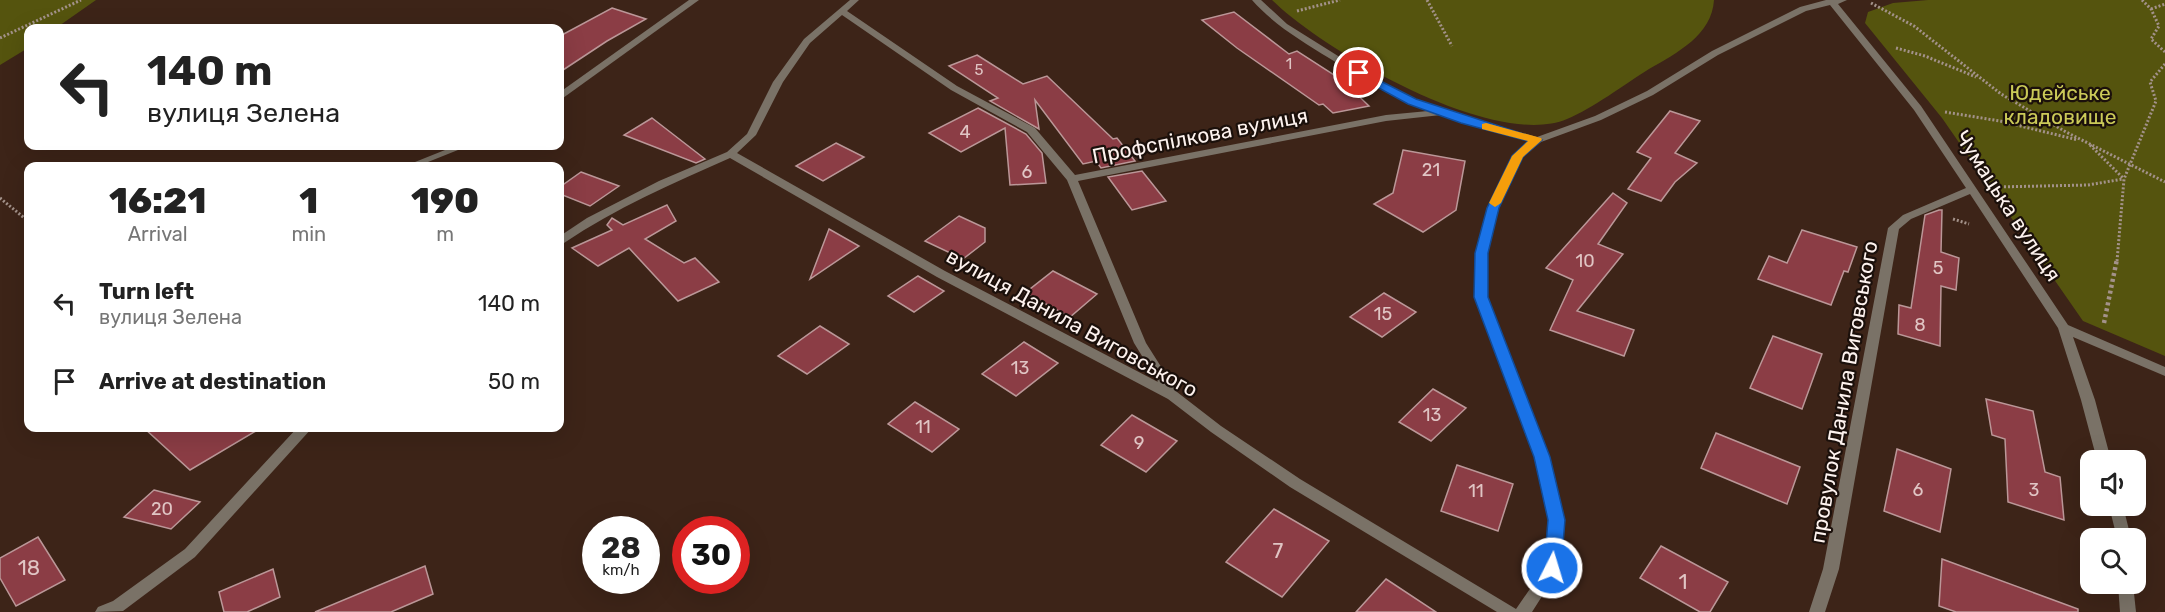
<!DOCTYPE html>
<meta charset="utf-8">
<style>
body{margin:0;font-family:Rubik,sans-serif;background:#f6f6f6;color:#222;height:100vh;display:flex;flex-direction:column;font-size:22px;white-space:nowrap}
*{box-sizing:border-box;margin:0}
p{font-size:20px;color:#767676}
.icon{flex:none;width:33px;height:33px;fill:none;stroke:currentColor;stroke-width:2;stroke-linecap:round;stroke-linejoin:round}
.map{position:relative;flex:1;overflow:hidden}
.panel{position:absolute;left:24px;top:162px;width:540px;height:270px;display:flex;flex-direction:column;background:#fff;border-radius:12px;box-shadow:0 6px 24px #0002}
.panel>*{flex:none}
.banner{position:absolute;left:24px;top:24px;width:540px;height:126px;border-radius:12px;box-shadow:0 6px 24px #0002;background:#fff;color:#222;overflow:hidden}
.fabs{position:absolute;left:2080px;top:450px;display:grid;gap:12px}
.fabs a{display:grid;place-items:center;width:66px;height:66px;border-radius:12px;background:#fff;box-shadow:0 6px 24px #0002;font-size:30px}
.speed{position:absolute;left:582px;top:516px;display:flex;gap:12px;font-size:30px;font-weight:700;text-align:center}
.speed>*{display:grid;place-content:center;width:78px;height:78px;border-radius:50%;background:#fff;box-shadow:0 6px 24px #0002;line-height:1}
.speed small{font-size:15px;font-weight:400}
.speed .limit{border:9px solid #d22;background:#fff;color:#111}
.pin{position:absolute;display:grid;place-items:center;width:51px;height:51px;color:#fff;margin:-26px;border:3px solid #fff;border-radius:50%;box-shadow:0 2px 6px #0007}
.me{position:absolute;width:66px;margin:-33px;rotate:5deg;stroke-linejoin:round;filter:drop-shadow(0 0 4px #0008)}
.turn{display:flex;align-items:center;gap:21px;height:126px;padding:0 24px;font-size:27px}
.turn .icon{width:78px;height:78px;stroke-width:2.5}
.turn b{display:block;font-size:42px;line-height:51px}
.eta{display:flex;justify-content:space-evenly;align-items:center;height:102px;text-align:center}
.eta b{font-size:36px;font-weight:800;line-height:42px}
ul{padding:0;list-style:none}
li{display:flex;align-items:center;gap:18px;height:78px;padding:0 24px}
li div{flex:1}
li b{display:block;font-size:22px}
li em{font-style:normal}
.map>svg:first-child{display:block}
.green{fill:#55540e}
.building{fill:#8b3d45;stroke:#bb9798;stroke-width:1.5}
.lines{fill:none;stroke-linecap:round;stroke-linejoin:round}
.path-far1{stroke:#a3928a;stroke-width:3;stroke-dasharray:2 2;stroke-linecap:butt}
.path{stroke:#a3928a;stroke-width:4.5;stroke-dasharray:3 3;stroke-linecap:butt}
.minor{fill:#7a7267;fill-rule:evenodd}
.route{fill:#1a73e8;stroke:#114b97;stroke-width:1.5}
.slow{fill:#f59e0b}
.labels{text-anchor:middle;stroke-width:4.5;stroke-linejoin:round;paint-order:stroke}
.far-number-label{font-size:15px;fill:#e0c5c4}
.number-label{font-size:18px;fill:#e0c5c4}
.park-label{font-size:21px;fill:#cbca58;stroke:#1b100b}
.street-label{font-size:21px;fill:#fdf2ee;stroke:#1b100b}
.near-number-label{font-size:21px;fill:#e0c5c4}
</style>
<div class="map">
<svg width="2165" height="612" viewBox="0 0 2165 612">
<rect width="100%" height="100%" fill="#3d2418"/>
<g class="green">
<polygon points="0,0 96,0 56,28 28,28 28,48 0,65"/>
<path d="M1272,0H1714C1712,35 1677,53 1649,69C1625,84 1592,109 1567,119C1494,150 1324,51 1272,0Z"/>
<polygon points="1928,0 2165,0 2165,356 2083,321 1942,118 1865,23 1868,12 1893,3"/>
</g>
<g class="building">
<polygon points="612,8 646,19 607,41 560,72 560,36"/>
<polygon points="1234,12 1289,54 1297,51 1342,80 1369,106 1333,113 1323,104 1319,105 1237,48 1202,20"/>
<polygon points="977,55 1023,84 1047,76 1113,139 1117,138 1135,161 1101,168 1096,161 1083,164 1035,100 1039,129 990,101 998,98 949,66"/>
<polygon points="978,108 1026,134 1042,153 1046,183 1010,185 1005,128 961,152 929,133"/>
<polygon points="1670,111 1700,121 1675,153 1697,163 1675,182 1661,201 1628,189 1651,158 1637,152"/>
<polygon points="652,118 705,159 696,163 624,135"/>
<polygon points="836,143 864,157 823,181 796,166"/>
<polygon points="1403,150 1465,161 1456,210 1423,232 1374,204 1393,193"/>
<polygon points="1142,171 1166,201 1132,210 1108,177"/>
<polygon points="581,172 619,186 590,206 560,194 560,187"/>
<polygon points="1613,193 1627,203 1598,244 1623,254 1577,311 1634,330 1624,356 1550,330 1573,280 1546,268"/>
<polygon points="667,205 676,221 645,239 684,263 695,258 719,282 678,301 629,248 598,266 572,248 612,230 607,225 612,218 623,225"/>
<polygon points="1939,210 1942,210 1941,252 1959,258 1956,290 1941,286 1940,346 1898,334 1899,305 1911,308 1925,215"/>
<polygon points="959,216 985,228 985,242 963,259 925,241"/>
<polygon points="829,229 859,246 810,279"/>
<polygon points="1802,230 1857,247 1848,272 1844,271 1831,305 1758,279 1769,256 1787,263"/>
<polygon points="1053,271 1097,294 1070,317 1025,293"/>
<polygon points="918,276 944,291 914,312 888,296"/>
<polygon points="1384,293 1416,312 1382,337 1350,317"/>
<polygon points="820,326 849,344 807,374 778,356"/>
<polygon points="1773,336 1822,354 1802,409 1750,388"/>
<polygon points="1024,342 1058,363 1016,396 982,374"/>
<polygon points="1433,389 1466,408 1431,441 1399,422"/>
<polygon points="1986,399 2033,411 2045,472 2060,477 2064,520 2008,502 2005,439 1992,435"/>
<polygon points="915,402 959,429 932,452 888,424"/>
<polygon points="1132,415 1177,441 1146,472 1101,445"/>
<polygon points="144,428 261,428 190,470"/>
<polygon points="1716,433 1800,467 1787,504 1701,468"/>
<polygon points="1897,449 1951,469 1940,532 1884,511"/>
<polygon points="1457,465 1513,484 1498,531 1441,511"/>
<polygon points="154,490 200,502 171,529 124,517"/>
<polygon points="1274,509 1329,541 1282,597 1226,562"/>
<polygon points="38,537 65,580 16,606 0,578 0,558"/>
<polygon points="1661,546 1728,582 1710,612 1700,612 1640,578"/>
<polygon points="1942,559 2078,609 2078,612 1956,612 1939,606"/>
<polygon points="425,566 433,594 391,612 315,612"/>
<polygon points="273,569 280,597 247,612 224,612 219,592"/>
<polygon points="1386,579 1436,612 1356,612"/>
</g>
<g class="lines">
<g class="path-far1">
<polyline points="1427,0 1452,46"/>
<polyline points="2142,0 2151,9 2159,26 2151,39 2165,52"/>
<polyline points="1871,3 1914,26 2001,94 2066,132 2165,182"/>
<polyline points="2151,9 2165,4"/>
<polyline points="1297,11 1340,0"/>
<polyline points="0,38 81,0"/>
<polyline points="1896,48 1925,56 1976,77"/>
<polyline points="1945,112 2000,121 2078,140"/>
<polyline points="2090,145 2124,179"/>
<polyline points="1996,187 2088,185 2123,179"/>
<polyline points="0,198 28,221"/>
<polyline points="1953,219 1969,224"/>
<polyline points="2117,261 2124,179 2156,101 2150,82 2165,64"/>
</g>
<polyline class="path" points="2104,323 2117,259"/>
<g class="minor">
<polygon points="689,0 699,0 563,98 560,99 560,92"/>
<path d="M850,0H859L847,11L957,86L1035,128L1075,175L1386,115L1428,111C1393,99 1361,78 1329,58C1302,41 1274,25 1252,0H1261L1287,24L1362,71L1415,100L1468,118L1537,137L1595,116L1647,91L1712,51L1800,7L1826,0H1847L1838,4L1921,106L2068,325L2165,367V376L2073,337L2095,400L2111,460H2097L2081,400L2058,328L1970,194L1911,219L1899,229L1839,569L1825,612H1809L1823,569L1888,228L1903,215L1966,188L1914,110L1830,5L1806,11L1718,55L1653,95L1601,120L1541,142L1522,158L1498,208L1487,253V297L1549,457L1564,520L1560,568L1532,612H1497L1290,487L1211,432L1168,399L937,277L730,158C673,183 616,208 564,243L560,244V236L587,218L659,181L727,152L747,134L773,82L804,39ZM842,15L951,90L1027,132L1067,180L1134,343L1158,382L945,271L737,153L756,135L783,82L810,43ZM1441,115L1530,141L1513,156L1488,208L1475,253V297L1535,457L1550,520L1545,567L1516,609L1300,479L1221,426L1177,392L1146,343L1078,181L1386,121Z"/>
<polygon points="455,146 468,146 418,166 405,166"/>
<polygon points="297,428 312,428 195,557 123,611 95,612 98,607 113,601 185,549"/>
<polygon points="2109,506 2123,506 2131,538 2117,538"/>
<polygon points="2118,584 2133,584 2136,612 2120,612"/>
</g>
</g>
<polygon class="route" points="1359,70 1416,99 1542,140 1523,157 1499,208 1488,253 1488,297 1550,457 1565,520 1561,568 1558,573 1552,575 1546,573 1544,568 1548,520 1534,457 1474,297 1475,253 1487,208 1512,156 1528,141 1461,123 1408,104 1355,75 1354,73"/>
<polygon class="slow" points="1486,123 1541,138 1542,140 1523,157 1501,203 1495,207 1489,203 1512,156 1528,141 1482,129 1482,124"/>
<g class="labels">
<g class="far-number-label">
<text x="1289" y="69">1</text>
<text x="979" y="75">5</text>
</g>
<g class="number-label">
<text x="965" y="138">4</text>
<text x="1431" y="176">21</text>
<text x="1027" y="178">6</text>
<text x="1585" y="267">10</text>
<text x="1938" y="274">5</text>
<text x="1383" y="320">15</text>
<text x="1920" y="331">8</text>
<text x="1020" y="374">13</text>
<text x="1432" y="421">13</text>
<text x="923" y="433">11</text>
<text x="1139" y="449">9</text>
<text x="1918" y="496">6</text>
<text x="2034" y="496">3</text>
<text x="1476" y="497">11</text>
<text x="162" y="515">20</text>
</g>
<g class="park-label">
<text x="2060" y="100">Юдейське<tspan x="2060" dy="24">кладовище</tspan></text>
</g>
<g class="street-label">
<text transform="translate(1200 136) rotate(-11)" y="7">Профспілкова вулиця</text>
<text transform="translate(2008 206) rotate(57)" y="7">Чумацька вулиця</text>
<text transform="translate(1072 323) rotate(29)" y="7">вулиця Данила Виговського</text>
<text transform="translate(1844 392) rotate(-80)" y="7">провулок Данила Виговського</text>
</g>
<g class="near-number-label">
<text x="1278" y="558">7</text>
<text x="29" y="575">18</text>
<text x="1683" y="589">1</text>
</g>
</g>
</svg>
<div class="fabs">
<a><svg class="icon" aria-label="sound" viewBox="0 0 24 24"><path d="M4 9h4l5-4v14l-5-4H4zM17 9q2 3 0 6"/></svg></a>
<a><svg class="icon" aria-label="search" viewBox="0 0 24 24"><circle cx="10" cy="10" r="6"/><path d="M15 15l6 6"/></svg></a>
</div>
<div class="speed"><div>28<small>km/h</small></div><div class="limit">30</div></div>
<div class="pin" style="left:1359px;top:73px;background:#d93025"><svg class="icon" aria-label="arrive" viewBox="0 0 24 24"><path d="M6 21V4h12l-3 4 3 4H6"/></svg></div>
<svg class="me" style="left:1552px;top:568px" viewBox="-20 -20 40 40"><circle r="17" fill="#1a73e8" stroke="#fff" stroke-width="3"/><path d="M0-11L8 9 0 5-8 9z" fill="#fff"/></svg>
<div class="banner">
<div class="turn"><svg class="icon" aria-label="left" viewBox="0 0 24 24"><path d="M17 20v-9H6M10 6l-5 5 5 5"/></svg><div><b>140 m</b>вулиця Зелена</div></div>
</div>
<section class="panel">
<div class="eta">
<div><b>16:21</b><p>Arrival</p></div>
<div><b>1</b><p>min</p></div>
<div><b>190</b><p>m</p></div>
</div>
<ul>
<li><svg class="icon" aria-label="left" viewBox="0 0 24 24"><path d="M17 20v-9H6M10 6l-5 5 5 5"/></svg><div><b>Turn left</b><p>вулиця Зелена</p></div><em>140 m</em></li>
<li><svg class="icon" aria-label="arrive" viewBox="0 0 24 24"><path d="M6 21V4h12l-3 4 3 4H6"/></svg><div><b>Arrive at destination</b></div><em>50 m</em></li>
</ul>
</section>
</div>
